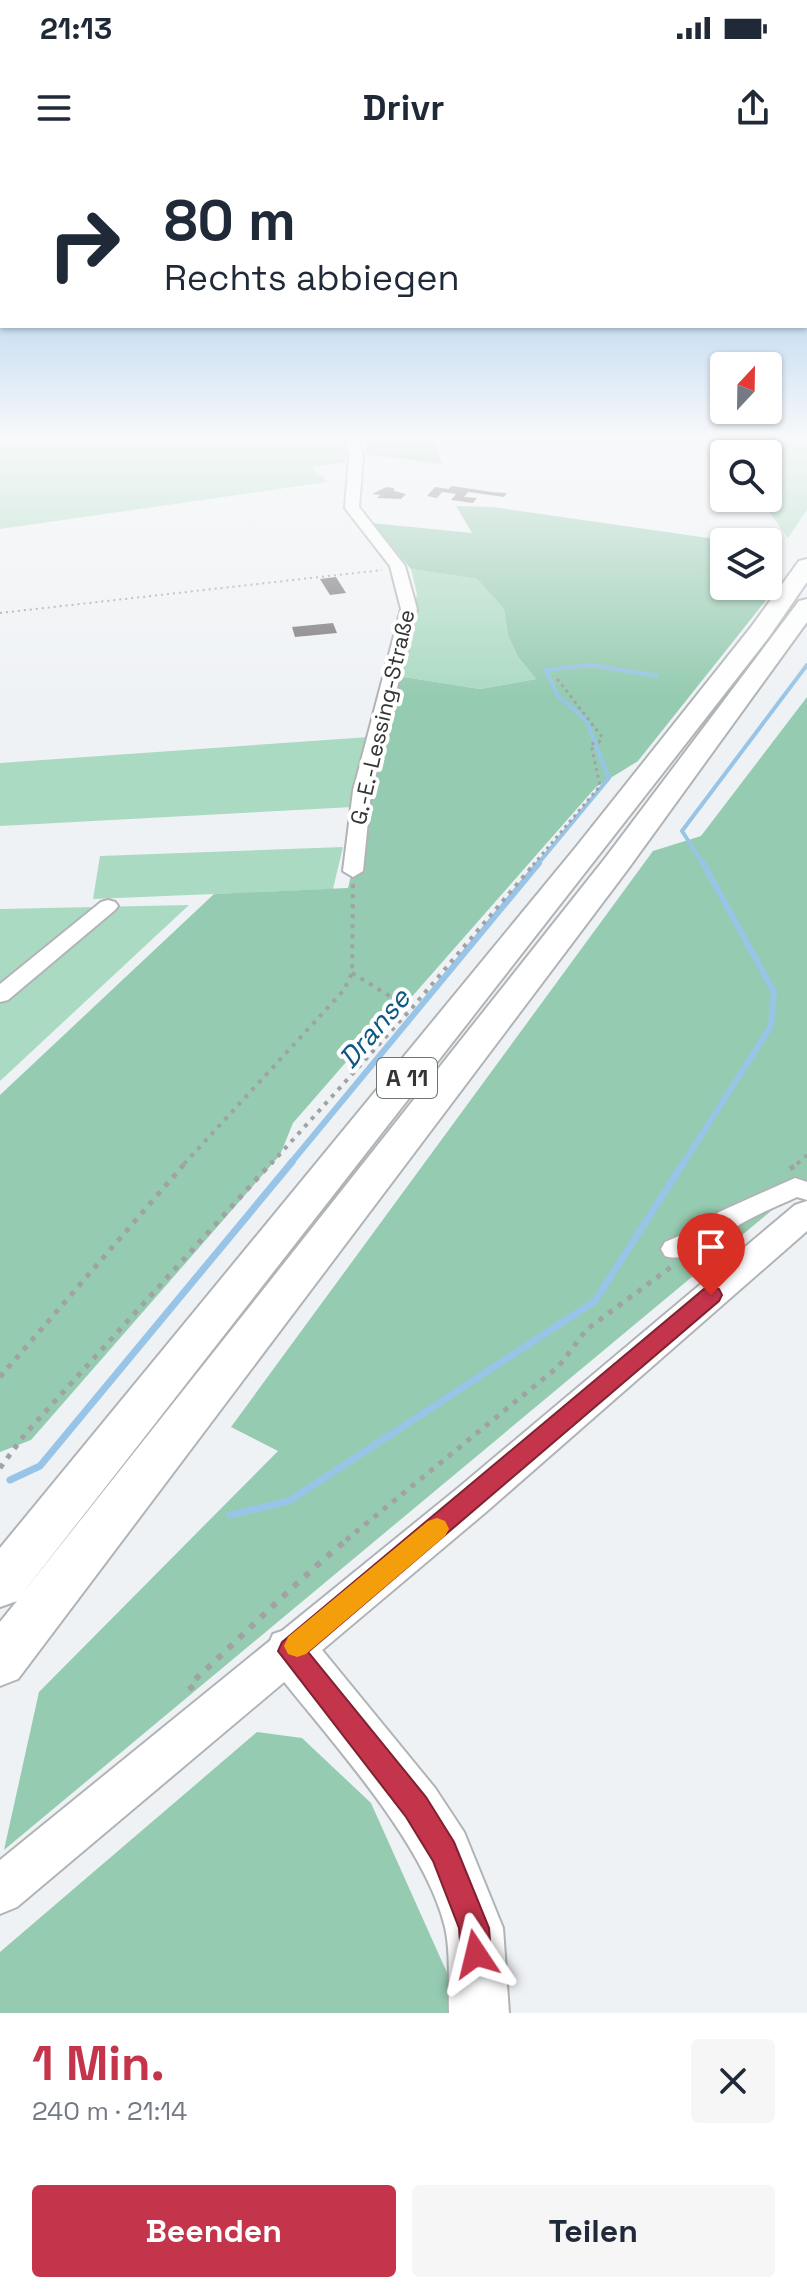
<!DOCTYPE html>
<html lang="de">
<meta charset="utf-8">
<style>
body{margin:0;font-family:"Space Grotesk",sans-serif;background:#f6f6f7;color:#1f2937;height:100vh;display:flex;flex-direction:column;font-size:30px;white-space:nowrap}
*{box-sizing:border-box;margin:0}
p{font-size:26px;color:#747a83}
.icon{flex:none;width:44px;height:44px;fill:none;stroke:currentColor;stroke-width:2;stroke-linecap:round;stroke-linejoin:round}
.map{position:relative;height:1853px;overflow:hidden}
.panel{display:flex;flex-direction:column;background:#fff;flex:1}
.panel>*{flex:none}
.banner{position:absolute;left:0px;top:0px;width:808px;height:168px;box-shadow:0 2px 6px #0004;background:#fff;color:#1f2937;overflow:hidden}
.needle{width:52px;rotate:22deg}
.fabs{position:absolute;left:710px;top:192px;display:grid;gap:16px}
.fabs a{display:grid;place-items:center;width:72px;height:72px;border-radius:8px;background:#fff;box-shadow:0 2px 6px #0004;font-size:40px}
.pin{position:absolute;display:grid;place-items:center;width:68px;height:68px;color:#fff;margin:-82px -34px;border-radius:50% 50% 50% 0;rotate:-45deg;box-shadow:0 0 8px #0007}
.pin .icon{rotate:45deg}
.me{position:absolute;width:88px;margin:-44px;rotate:350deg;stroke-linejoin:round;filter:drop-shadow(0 0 6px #0008)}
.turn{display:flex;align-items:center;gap:28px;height:168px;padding:0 32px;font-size:36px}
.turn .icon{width:104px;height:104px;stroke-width:2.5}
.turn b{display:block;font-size:56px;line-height:68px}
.round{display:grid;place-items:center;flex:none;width:84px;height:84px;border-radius:8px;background:#f6f6f7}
.head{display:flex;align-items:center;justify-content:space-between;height:136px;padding:0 32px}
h1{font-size:48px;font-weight:700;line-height:60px;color:#c4344b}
.button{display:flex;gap:16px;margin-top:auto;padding:16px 32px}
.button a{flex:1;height:92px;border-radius:8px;background:#c4344b;color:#fff;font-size:32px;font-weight:700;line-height:92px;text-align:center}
.button a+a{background:#f6f6f7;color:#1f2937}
.status{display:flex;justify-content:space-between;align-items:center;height:56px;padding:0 40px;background:#fff;direction:ltr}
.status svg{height:22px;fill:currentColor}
header{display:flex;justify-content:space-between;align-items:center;height:104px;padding:0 32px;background:#fff;font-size:36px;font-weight:700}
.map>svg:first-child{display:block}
.green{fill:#abdac2}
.forest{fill:#95cbb0}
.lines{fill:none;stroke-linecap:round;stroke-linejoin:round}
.stream-far2{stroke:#98c5e7;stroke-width:4}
.stream-far1{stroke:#98c5e7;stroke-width:6}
.stream{stroke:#98c5e7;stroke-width:7}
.building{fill:#787577}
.minor-casing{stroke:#b1b4b7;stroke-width:4}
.major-casing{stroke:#b1b4b7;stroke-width:4}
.highway-casing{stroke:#b1b4b7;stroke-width:4}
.path-far4{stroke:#a0a2a4;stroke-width:2;stroke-dasharray:2 4;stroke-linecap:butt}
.path-far3{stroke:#a0a2a4;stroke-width:3;stroke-dasharray:3 4;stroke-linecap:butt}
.path-far2{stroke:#a0a2a4;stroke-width:4;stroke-dasharray:4 6;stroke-linecap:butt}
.path-far1{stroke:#a0a2a4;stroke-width:5;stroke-dasharray:5 7;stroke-linecap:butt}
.path{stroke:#a0a2a4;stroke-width:6;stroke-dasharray:6 9;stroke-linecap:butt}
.minor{fill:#fff;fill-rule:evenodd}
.major{fill:#fff;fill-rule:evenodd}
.highway{fill:#fff;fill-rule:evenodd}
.route{fill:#c4344b;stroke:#7f2231;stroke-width:2}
.slow{fill:#f59e0b}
.labels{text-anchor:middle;stroke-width:8;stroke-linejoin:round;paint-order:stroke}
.far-street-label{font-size:22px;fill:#343536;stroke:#fff}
.shield{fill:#fff;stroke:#717272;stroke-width:2}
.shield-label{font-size:24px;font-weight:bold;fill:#343536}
.water-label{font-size:28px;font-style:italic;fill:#0d5884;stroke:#fff}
</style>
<div class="status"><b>21:13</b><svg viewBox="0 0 49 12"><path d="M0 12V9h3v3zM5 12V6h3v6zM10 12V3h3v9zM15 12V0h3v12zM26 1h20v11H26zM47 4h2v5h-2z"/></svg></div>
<header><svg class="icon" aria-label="menu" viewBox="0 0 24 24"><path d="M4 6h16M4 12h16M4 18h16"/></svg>Drivr<svg class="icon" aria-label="share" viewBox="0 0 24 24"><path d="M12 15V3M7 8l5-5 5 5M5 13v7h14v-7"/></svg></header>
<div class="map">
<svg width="807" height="1853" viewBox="0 0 807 1853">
<rect width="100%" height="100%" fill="#eff2f5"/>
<g class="green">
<polygon points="10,278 342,278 352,296 351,301 311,307 328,322 0,369 0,279"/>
<polygon points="708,278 807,278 807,350 788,378 759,338 768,338 768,294 724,294 724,297"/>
<polygon points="411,409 477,419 504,449 508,476 518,497 536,519 480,529 398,516 417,434"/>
<polygon points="369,577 353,647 0,666 0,603"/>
<polygon points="343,687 333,729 93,739 100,696"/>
<polygon points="189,745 0,921 0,749"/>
</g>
<g class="forest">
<polygon points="361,278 434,278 442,304 364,294 367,285"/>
<polygon points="456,346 493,347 722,380 724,426 765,426 771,434 638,601 596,627 409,840 367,878 293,963 280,995 31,1280 0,1292 0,935 214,734 348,728 398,516 480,529 536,519 518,497 508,476 504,449 477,419 411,409 371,363 472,373"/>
<polygon points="807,537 807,1021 4,1690 39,1532 278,1291 231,1267 653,691 701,676"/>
<polygon points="257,1572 302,1578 371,1643 457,1835 451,1853 0,1853 0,1792"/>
</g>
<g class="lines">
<g class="stream-far2">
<polyline points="537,705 609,618 586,560 557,535 546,510 591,505 657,516"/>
<polyline points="704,705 682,671 807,505"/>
</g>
<g class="stream-far1">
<polyline points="290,1004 539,703"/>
<polyline points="683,1004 771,866 774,832 703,703"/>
</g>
<g class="stream">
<polyline points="10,1320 40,1306 292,1002"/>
<polyline points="230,1355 289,1341 595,1141 684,1002"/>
</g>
</g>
<g class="building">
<polygon points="452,326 492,332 507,333 504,337 468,332 464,337 477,338 473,343 451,340 456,334 442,332 437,338 427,336 435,327 448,329"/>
<polygon points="386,327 394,328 394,331 406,334 401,339 377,338 380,335 372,334"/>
<polygon points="336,417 346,433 330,435 320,419"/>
<polygon points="333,463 337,473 295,477 292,467"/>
</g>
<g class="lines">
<g class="minor-casing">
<g id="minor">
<polygon points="346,278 358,278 363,297 359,347 405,406 417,449 371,631 363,711 353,717 343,711 353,631 401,449 390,406 345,348 349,297"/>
<polygon points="108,740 115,742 118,746 115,750 8,840 0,842 0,824 101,742"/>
<path d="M795,1018L807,1022V1040L797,1037C778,1046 757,1054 739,1065C718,1078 691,1104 665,1096L661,1089L665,1082L700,1067L719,1052Z"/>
</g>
</g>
<g class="major-casing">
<polygon id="major" points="807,1041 807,1071 486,1352 17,1747 0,1754 0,1700 458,1328 795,1045"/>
</g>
<g class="highway-casing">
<g id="highway">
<polygon points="807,399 807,422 769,477 18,1439 606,697 799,441 807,439 807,462 628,709 18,1519 0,1526 0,1462 17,1441 0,1447 0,1388 576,687 751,467 799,401"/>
<path d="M291,1468L309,1474L435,1628L464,1672L503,1768L509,1853H449C448,1826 451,1794 445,1767C424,1681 328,1578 273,1508L266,1491L273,1474Z"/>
</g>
</g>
<polyline class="path-far4" points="0,453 382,410"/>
<polyline class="path-far3" points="533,705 600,626 591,584 599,582 602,577 555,516"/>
<g class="path-far2">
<polyline points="352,813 411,849"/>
<polyline points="184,1004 344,830 352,813 353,724"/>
<polyline points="271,1004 411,849 535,703"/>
<polyline points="797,1004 807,995"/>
</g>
<g class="path-far1">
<polyline points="790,1009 799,1002"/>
<polyline points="0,1217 186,1002"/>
<polyline points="0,1308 26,1273 272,1002"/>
<polyline points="346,1380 559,1206 586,1170 671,1107"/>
</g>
<path class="path" d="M193,1530L189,1525C243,1476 293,1424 349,1378"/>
<use href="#minor" class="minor"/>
<use href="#major" class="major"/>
<use href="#highway" class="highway"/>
</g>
<linearGradient id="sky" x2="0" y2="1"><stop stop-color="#88bbe8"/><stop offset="0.52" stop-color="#f8f9fa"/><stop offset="1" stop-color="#f8f9fa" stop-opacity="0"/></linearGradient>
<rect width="807" height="537" fill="url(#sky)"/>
<polygon class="route" points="711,1127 719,1129 722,1135 719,1141 308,1492 426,1637 454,1682 489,1768 491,1794 487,1805 476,1809 466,1805 461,1794 459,1768 433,1701 406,1657 278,1491 282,1482 704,1129"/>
<polygon class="slow" points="437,1358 445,1361 449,1369 445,1376 306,1494 297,1497 288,1494 284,1486 288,1477 428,1361"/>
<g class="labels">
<g class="far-street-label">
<text transform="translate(382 557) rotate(-77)" y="8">G.-E.-Lessing-Straße</text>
</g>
<rect class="shield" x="377" y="898" width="60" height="40" rx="6"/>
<g class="shield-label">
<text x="407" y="926">A 11</text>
</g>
<g class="water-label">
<text transform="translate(374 868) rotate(-50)" y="10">Dranse</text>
</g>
</g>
</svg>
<div class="fabs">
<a><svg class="needle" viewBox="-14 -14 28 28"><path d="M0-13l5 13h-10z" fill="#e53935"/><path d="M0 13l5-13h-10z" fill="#747a83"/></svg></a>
<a><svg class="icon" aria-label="search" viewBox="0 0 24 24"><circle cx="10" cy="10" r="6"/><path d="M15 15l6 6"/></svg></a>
<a><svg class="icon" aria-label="layers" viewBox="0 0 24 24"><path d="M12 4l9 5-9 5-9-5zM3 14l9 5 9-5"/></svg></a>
</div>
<div class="pin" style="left:711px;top:1135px;background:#d93025"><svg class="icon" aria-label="arrive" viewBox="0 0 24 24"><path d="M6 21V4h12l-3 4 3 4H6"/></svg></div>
<svg class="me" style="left:476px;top:1794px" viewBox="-20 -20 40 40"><path d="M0-17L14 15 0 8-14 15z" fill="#c4344b" stroke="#fff" stroke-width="4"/></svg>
<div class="banner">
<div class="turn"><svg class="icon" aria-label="right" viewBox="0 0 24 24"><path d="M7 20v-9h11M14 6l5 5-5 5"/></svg><div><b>80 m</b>Rechts abbiegen</div></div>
</div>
</div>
<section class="panel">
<div class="head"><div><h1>1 Min.</h1><p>240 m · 21:14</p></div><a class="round"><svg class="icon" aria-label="close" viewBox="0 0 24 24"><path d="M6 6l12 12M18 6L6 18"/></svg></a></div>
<div class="button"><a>Beenden</a><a>Teilen</a></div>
</section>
